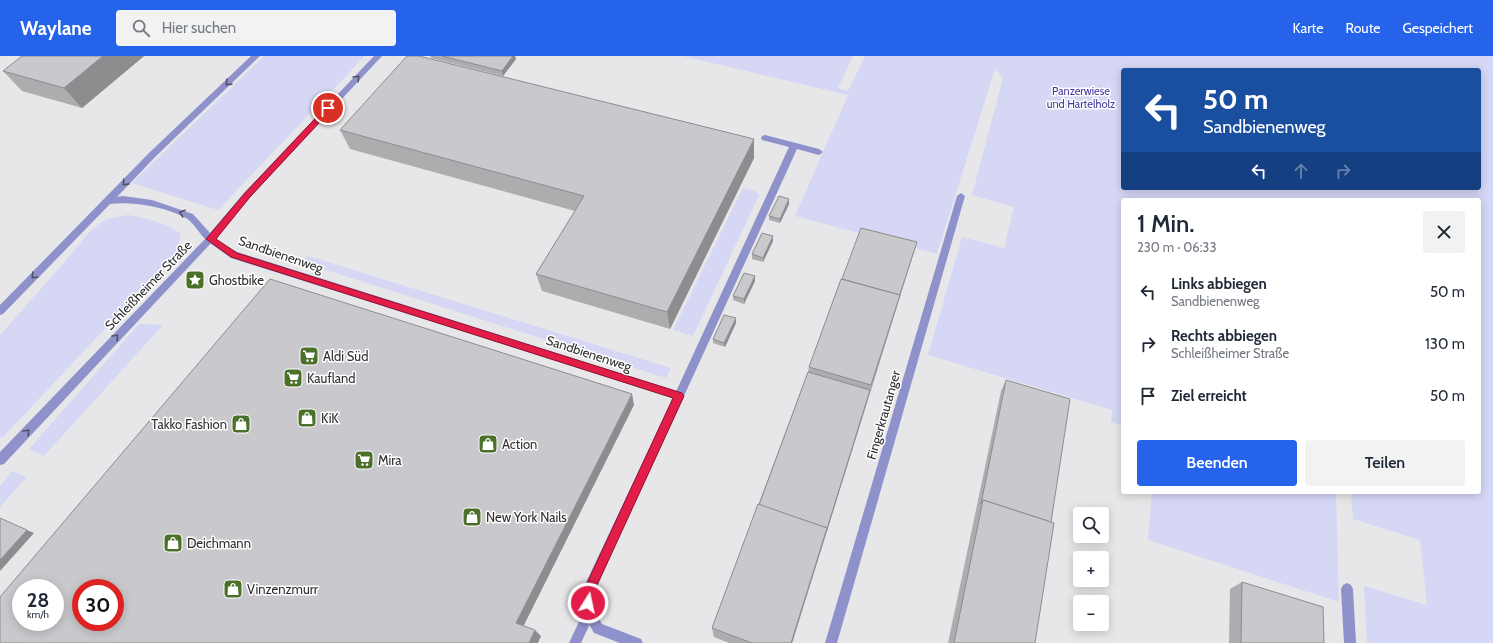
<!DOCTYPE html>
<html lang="de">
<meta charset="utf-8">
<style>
body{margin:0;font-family:Cabin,sans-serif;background:#f2f2f3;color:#1f2937;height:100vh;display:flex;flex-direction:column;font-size:15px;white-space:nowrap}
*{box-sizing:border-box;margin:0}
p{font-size:13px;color:#747a83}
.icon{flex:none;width:22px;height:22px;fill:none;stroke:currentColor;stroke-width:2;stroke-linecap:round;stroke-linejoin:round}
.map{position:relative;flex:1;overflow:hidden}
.drawer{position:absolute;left:1121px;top:142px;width:360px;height:296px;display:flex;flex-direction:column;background:#fff;border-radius:4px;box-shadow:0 2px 10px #0003}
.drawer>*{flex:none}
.hud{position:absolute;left:1121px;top:12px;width:360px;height:122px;border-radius:4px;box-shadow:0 2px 10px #0003;background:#1a4fa0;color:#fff;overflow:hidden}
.buttons{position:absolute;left:1073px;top:451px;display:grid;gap:8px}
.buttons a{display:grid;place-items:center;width:36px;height:36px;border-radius:4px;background:#fff;box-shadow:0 2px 10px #0003;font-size:20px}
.speed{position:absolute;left:12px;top:523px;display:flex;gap:8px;font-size:20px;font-weight:700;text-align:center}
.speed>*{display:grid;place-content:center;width:52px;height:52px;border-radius:50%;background:#fff;box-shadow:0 2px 10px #0003;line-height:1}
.speed small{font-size:10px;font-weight:400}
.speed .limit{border:6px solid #d22;background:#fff;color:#111}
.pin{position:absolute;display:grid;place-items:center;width:34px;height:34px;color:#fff;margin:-17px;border:2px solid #fff;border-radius:50%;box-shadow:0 1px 4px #0007}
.me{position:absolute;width:44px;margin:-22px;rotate:10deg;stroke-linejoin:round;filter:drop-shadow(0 0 3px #0008)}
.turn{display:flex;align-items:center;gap:14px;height:84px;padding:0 16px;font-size:18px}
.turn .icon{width:52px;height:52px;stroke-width:2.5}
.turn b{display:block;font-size:28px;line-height:34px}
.lanes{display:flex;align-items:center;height:38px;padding:0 16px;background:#0003;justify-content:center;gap:20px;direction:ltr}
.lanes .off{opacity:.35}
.round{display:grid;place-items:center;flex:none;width:42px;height:42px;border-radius:4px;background:#f2f2f3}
.headline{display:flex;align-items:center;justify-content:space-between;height:68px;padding:0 16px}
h1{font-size:24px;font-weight:600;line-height:30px}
.cta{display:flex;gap:8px;margin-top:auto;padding:8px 16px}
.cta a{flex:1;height:46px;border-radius:4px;background:#2563eb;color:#fff;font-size:16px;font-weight:600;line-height:46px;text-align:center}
.cta a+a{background:#f2f2f3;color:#1f2937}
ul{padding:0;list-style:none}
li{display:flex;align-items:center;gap:12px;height:52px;padding:0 16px}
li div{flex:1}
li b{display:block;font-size:15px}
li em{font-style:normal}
header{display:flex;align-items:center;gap:24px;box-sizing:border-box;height:56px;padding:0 20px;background:#2563eb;color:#fff}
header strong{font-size:19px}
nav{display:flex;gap:22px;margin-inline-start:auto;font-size:14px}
.search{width:280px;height:36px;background:#f2f2f3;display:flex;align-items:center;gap:10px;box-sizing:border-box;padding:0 14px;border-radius:4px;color:#747a83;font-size:15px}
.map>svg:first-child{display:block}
.green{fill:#d5d7f5;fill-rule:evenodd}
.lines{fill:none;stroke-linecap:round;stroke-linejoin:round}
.service{fill:#8f91cb;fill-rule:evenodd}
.minor{fill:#8f91cb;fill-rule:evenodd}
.tertiary{fill:#8f91cb;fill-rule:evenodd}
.wall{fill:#adadb0}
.shaded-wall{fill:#8d8d90}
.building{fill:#c9c9cd;stroke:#8d8d90;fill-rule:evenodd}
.oneway{stroke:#515166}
.route{fill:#e11d48;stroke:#92132f}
.labels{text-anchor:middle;stroke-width:3;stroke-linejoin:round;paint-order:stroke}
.far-park-label{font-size:11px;fill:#453aa0;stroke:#fff}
.street-label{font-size:13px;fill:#2f2f30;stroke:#fff}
.poi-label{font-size:13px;fill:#2f2f30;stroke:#fff;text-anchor:start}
</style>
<header>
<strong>Waylane</strong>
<div class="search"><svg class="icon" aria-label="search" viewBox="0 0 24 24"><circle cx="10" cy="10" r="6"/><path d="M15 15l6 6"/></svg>Hier suchen</div>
<nav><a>Karte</a><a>Route</a><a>Gespeichert</a></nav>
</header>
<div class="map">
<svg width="1493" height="587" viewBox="0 0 1493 587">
<rect width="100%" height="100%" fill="#e7e7ea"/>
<g class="green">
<polygon points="264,0 365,0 218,154 132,127"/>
<path d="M683,0H853L838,32L848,35L865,0H1493V587H1367L1364,530L1427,549L1420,484L1353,463L1351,436H1479V144H1123V370L1111,366L1112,354L928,299L962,181L1004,192L1014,151L972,139L1003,22L995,13L937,198L795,160L848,39ZM1123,14H1479V132H1123Z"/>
<polygon points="743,132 755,135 759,139 693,280 673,274"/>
<path d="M128,159C147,162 166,167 181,178L178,195L2,382L0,381V279L64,207L90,175L100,167L111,162Z"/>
<polygon points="308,200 671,312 666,322 301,206"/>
<polygon points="139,268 163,269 44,400 29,393"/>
<polygon points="12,415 27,421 0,451 0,430"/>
<polygon points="1152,436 1336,436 1339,546 1148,484"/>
</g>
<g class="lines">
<g class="service">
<polygon points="765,79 819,93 823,96 819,99 797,93 684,340 683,343 679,345 675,343 674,340 789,91 762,84 761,82 762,80"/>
<polygon points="589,551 593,553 595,557 581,587 569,587 585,553"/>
</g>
<g class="minor">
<polygon points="961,137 965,140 837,587 825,587 957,140"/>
<polygon points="210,180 237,196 683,337 684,340 593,537 595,556 602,568 641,583 643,587 620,587 594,577 583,557 581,537 673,342 231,202 207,185 205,183 207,181"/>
<polygon points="1347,527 1351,529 1353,533 1356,587 1344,587 1341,533 1343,529"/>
</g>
<path class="tertiary" d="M251,0H260L155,101L117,141L123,140L152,144L193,158L210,177L244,137L374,0H382L250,141L213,185L4,408L0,409V396L205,183C199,177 193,166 186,162C166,151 132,145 110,148L3,258L0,259V249L149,97Z"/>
</g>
<g class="wall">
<polygon points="144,0 82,52 22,35 3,15"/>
<polygon points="430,0 515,0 516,3 503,20 431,2"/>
<polygon points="340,74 754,102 670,273 542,235 536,218 575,155 350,93"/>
<polygon points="789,148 780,167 769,164 769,160"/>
<polygon points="773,185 763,206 752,203 752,198"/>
<polygon points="917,186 913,199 792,587 729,587 714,581 712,572 808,316 809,311 842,223"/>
<polygon points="755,220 755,225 744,248 733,244 733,240"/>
<polygon points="736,267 725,291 713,287 713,283"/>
<polygon points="1006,324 1051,466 1035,587 948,587 1001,335"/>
<polygon points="1242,526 1324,587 1229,587 1230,533"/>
</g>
<g class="shaded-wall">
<polygon points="103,0 144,0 82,52 64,32"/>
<polygon points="513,0 515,0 516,3 503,20 502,15"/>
<polygon points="754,83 754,102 670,273 667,256"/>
<polygon points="789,143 789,148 780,167 780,163"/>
<polygon points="773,180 773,185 763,206 763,202"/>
<polygon points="917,186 913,199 792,587 791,587"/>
<polygon points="755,220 755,225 744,248 744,243"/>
<polygon points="736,262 736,267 725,291 724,287"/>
<polygon points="632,338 634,349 522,573 516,567"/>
<polygon points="27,474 34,477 0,515 0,504"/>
<polygon points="535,574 541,580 538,587 529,587"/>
</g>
<g class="building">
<polygon points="22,0 103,0 64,32 3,15"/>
<polygon points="407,0 419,0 754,83 667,256 536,218 584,140 340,74"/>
<polygon points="442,0 513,0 502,15"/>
<polygon points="779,140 789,143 780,163 769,160"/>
<polygon points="861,172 917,186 898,244 900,239 842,223"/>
<polygon points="762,177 773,180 763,202 752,198"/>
<polygon points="744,217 755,220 744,243 733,240"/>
<path d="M270,223L632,338L516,567L535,574L529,587H0V541ZM21,532H55V566H21ZM81,532H115V566H81Z"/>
<polygon points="841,223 900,239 871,329 809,311"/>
<polygon points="724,259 736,262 724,287 713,283"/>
<polygon points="808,316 870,334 826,476 827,472 759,449"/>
<polygon points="1006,324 1070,343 1051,466 983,444 981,448"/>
<polygon points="983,444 1054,467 1035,587 954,587"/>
<polygon points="758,448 827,472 791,587 752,587 712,572"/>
<polygon points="0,462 27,474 0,504"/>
<polygon points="1242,526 1323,551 1324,587 1241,587"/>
</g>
<defs><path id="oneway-chevron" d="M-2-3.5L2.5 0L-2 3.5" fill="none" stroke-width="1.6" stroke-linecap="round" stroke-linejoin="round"/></defs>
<g class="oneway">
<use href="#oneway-chevron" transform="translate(357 22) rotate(-46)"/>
<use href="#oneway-chevron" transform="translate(228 27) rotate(136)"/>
<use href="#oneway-chevron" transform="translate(125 127) rotate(134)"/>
<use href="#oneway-chevron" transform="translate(182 157) rotate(-162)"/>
<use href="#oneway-chevron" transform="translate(34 220) rotate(134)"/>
<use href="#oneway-chevron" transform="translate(116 281) rotate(-47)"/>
<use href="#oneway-chevron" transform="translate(27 376) rotate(-47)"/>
</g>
<polygon class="route" points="328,50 332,52 331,54 250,141 216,183 237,197 682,337 684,340 593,538 594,547 592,551 588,553 585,551 582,538 673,342 231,201 206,183 245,137 326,51"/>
<defs>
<g id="sight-square" transform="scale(1)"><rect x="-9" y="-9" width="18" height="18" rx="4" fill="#4b7029" stroke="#fff"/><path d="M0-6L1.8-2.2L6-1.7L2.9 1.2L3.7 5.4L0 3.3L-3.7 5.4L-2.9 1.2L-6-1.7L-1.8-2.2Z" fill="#fff"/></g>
<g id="supermarket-square" transform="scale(1)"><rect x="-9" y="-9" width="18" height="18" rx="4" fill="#4b7029" stroke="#fff"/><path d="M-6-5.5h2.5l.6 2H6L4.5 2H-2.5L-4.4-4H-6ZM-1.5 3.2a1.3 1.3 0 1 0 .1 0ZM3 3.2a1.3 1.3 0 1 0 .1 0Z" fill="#fff"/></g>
<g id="shop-square" transform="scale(1)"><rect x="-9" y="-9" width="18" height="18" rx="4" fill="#4b7029" stroke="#fff"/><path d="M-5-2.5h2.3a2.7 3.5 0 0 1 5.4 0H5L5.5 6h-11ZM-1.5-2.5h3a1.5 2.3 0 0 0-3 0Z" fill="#fff"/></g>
</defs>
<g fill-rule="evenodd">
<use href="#sight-square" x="195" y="224"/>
<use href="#supermarket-square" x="309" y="300"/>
<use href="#supermarket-square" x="293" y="322"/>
<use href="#shop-square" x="307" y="362"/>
<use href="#shop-square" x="241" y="368"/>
<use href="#shop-square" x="488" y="388"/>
<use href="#supermarket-square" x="364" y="404"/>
<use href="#shop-square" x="472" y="461"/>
<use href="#shop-square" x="173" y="487"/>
<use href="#shop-square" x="233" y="533"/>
</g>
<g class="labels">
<g class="far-park-label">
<text x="1081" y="39">Panzerwiese<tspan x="1081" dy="13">und Hartelholz</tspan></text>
</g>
<g class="street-label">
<text transform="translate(281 198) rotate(19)" y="5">Sandbienenweg</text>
<text transform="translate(148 229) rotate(-46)" y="5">Schleißheimer Straße</text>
<text transform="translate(589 297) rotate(18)" y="5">Sandbienenweg</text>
<text transform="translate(883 359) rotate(-74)" y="5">Fingerkrautanger</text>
</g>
<g class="poi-label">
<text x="209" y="229">Ghostbike</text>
<text x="323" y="305">Aldi Süd</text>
<text x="307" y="327">Kaufland</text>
<text x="321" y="367">KiK</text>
<text x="227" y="373" text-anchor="end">Takko Fashion</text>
<text x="502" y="393">Action</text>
<text x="378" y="409">Mira</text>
<text x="486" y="466">New York Nails</text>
<text x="187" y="492">Deichmann</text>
<text x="247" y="538">Vinzenzmurr</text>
</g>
</g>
</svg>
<div class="buttons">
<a><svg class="icon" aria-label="search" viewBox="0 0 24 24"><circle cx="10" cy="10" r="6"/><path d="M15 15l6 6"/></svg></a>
<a>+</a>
<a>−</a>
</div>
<div class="speed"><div>28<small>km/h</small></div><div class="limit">30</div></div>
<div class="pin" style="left:328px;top:52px;background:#d93025"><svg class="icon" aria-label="arrive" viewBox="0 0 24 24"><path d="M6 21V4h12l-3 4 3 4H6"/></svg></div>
<svg class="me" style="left:588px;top:547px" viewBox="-20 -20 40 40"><circle r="17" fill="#e11d48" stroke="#fff" stroke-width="3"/><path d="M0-11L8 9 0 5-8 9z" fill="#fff"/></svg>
<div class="hud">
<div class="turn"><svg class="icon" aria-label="left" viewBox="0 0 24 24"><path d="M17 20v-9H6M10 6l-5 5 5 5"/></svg><div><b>50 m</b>Sandbienenweg</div></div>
<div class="lanes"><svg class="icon" aria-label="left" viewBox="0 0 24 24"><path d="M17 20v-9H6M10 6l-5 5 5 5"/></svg><svg class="icon off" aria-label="ahead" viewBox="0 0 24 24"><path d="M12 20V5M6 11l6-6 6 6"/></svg><svg class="icon off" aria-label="right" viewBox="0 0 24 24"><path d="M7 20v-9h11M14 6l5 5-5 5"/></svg></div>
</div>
<section class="drawer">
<div class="headline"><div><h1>1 Min.</h1><p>230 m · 06:33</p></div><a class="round"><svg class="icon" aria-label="close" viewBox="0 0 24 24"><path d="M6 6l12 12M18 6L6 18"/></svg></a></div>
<ul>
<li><svg class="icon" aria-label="left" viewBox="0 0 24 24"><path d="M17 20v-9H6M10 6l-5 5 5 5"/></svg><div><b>Links abbiegen</b><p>Sandbienenweg</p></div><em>50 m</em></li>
<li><svg class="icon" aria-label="right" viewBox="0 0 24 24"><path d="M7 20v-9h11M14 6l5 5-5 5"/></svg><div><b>Rechts abbiegen</b><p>Schleißheimer Straße</p></div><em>130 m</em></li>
<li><svg class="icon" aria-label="arrive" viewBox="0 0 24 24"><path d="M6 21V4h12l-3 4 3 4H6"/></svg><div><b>Ziel erreicht</b></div><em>50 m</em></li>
</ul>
<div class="cta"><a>Beenden</a><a>Teilen</a></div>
</section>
</div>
